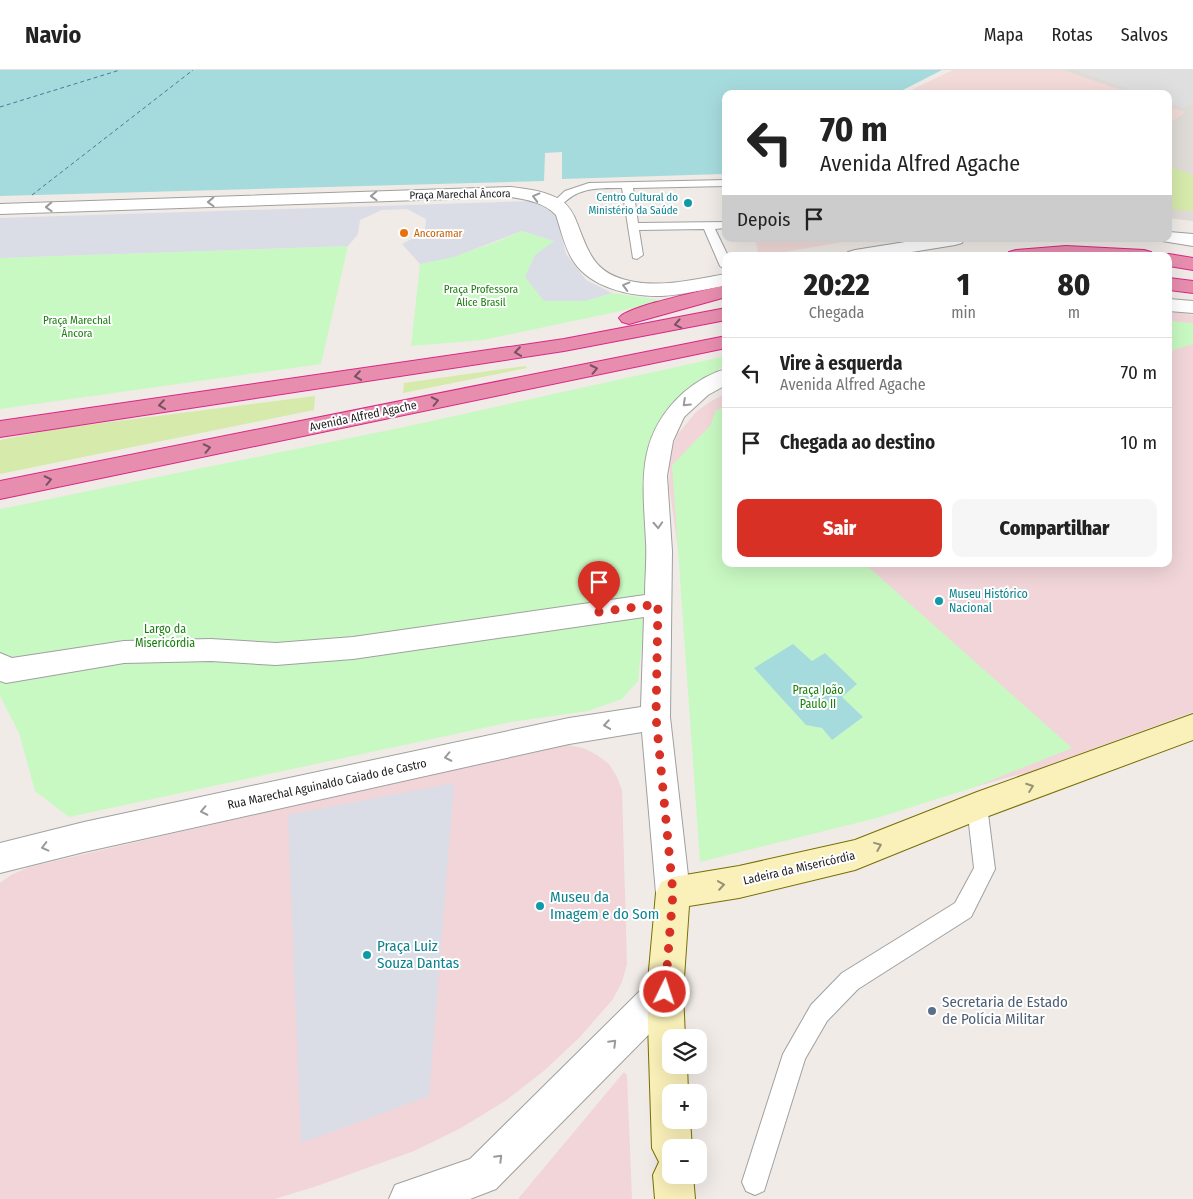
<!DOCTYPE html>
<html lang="pt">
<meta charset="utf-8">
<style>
body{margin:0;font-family:"Fira Sans Condensed",sans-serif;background:#f6f6f6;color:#222;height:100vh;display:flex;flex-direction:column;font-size:19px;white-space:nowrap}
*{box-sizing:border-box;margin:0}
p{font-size:16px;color:#767676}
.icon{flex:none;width:28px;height:28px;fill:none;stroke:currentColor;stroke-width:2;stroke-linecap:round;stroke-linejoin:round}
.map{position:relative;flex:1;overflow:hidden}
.drawer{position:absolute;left:722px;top:182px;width:450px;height:315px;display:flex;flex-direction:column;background:#fff;border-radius:10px;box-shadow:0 5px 20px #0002}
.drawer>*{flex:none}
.hud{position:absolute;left:722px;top:20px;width:450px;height:152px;border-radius:10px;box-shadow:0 5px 20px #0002;background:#fff;color:#222;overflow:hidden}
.buttons{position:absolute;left:662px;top:959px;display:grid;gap:10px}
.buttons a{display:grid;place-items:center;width:45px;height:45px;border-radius:10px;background:#fff;box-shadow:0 5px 20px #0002;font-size:25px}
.pin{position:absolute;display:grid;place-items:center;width:42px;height:42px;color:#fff;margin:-51px -21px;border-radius:50% 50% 50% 0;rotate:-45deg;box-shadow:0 0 5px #0007}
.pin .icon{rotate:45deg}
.me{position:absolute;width:55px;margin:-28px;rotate:4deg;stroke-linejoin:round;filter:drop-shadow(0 0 4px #0008)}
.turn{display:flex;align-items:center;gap:18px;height:105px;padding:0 15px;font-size:22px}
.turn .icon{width:65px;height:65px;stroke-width:2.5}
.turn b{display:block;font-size:35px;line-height:42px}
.then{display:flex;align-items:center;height:48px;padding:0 15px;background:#0003;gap:10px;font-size:19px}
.eta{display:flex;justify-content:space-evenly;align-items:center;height:85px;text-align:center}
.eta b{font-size:30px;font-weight:800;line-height:35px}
.primary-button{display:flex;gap:10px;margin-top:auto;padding:10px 15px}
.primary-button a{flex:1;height:58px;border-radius:10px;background:#d93025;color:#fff;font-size:20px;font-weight:800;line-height:58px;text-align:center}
.primary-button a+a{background:#f6f6f6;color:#222}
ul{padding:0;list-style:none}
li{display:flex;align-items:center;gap:15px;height:70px;padding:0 15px;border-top:1px solid #e0e0e0}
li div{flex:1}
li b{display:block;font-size:19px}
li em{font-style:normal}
header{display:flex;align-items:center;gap:30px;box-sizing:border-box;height:70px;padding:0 25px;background:#fff;border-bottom:1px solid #e0e0e0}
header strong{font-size:24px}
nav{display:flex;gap:28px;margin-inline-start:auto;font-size:18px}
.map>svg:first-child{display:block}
.commercial{fill:#f1d5d9}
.military{fill:#f2dbd9}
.airport{fill:#dfdbd7}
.grass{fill:#d6eaac}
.park{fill:#c9f9c3}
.parking{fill:#dfdfdf}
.plaza{fill:#dadce6}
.water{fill:#a6dbdd}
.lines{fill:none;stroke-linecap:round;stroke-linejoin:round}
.ferry{stroke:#427d98;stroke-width:1;stroke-dasharray:4 3;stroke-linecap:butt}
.lane-casing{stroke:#a0a0a0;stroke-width:2}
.street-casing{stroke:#a0a0a0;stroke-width:2}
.secondary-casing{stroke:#786f05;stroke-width:2}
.highway-casing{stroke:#db2685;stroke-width:2}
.lane{fill:#fff;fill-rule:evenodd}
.street{fill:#fff;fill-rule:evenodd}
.secondary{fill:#faf1ba;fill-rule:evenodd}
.highway{fill:#e78eaf;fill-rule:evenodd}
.oneway{stroke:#9a9a9a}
.oneway2{stroke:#795160}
.oneway3{stroke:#979274}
.route{stroke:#d93025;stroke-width:9;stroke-dasharray:0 16.2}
.culture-dot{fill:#0f9aa8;stroke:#fff;stroke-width:2}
.food-dot{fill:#e8710a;stroke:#fff;stroke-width:2}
.service-dot{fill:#5c6f8a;stroke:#fff;stroke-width:2}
.labels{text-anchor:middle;stroke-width:4;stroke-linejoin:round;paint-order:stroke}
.far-street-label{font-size:11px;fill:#1f1f1f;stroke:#fff}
.far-culture-label{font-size:11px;fill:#0d838f;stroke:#fff;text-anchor:end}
.far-food-label{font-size:11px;fill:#c56008;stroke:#fff;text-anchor:start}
.far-park-label{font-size:11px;fill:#177f0c;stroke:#fff}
.street-label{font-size:12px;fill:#1f1f1f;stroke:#fff}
.culture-label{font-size:12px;fill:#0d838f;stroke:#fff;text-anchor:start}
.park-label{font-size:12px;fill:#177f0c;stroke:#fff}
.near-culture-label{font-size:15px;fill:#0d838f;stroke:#fff;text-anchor:start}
.near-service-label{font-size:15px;fill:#4e5e75;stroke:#fff;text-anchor:start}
</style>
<header>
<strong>Navio</strong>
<nav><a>Mapa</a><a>Rotas</a><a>Salvos</a></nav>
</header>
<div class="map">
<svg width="1193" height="1129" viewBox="0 0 1193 1129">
<rect width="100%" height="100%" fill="#f0ebe6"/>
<g class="commercial">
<polygon points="1169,241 1193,245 1193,642 1032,701 862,748 691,568 669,416 670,394 674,373 678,364 696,342 708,333 726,323 726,494 1169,494"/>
<polygon points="553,675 568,675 583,678 597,685 609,694 617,707 622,720 627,894 622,912 613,929 580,967 545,1000 505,1031 461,1058 414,1081 317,1116 275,1129 0,1129 0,813 11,805 29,797"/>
<polygon points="624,1002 627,1005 632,1129 518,1129"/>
</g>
<g class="military">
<polygon points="953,0 1193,0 1193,151 1169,148 1169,24 903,24"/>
<polygon points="755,169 860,169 762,186 759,186"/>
</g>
<polygon class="airport" points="1064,0 1193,0 1193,151 1169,148 1169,54 1185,42 1169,37 1169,24 1132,24"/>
<g class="grass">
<polygon points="1169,96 1193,105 1193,141 1169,139"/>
<polygon points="525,296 527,298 403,323 404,313"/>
<polygon points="315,326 314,340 0,404 0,370 55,359"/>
</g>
<g class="park">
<path d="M522,161L554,171L585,231L612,223L668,231L483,270L411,276L420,194C456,187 488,176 522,161Z"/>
<polygon points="348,176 321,294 0,339 0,188"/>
<polygon points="1169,251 1193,253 1193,274 1169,281"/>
<polygon points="726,286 726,294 675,334 646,535 638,611 622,629 588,641 511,652 69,747 35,721 19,663 0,626 0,439 404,357"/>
<polygon points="726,337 726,494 865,494 1072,678 972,718 877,748 700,792 672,395 710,356 716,340"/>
</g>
<polygon class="parking" points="1074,0 1193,0 1193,33 1184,38 1169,33 1169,24 1142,24"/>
<g class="plaza">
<polygon points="533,131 556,145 566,184 586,210 612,223 585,231 544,231 525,207 535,185 554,171 522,161 454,187 420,194 402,174 425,162 426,149 407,139 382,140 360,150 358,164 348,176 0,188 0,148"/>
<polygon points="454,713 429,1026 301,1073 288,745"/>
</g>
<g class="water">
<polygon points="0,0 942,0 895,24 726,24 726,103 723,104 562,109 562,82 545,83 544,111 0,126"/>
<polygon points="793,574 812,591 825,583 857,614 842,627 863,647 832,670 822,658 806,655 754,598"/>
</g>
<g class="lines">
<g class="ferry">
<polyline points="0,37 120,0"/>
<polyline points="32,125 193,0"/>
</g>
<g class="lane-casing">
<g id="lane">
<path d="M726,110V116L633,118L638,153L726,152V158L715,159L728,186L726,200L720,196L704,159L639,160L643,185L637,189L633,188L622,118C597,118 577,117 560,137H552L550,135L565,121L589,113Z"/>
<polygon points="977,727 984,730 987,736 995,799 971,847 858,919 827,951 805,989 764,1121 755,1125 746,1121 742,1112 783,984 811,935 842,903 955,833 974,798 967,736 970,730"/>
</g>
</g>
<g class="street-casing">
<g id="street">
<path d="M511,117C528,119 547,121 562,131C570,137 574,145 577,153C590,186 595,205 635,212C665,217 696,209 726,204V216C705,219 682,225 661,226C632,227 591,218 574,192C565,179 561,160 556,145C543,132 528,130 511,127L0,144V134Z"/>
<polygon points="1169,162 1193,164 1193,176 1162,171 1161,169 1169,169"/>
<polygon points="924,169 964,169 962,173 955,175 887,186 846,186 848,182 855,180"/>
<polygon points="1169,229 1193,231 1193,243 1169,241"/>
<path d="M726,299V315L708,325L684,347L673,371L667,406L672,481L670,647L690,823L685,834L673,839L661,834L656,823L642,662L569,674L84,782L0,803V773L84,752L569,648L641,637L644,547L353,589L276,595L211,591L124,593L6,613L0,611V583L12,588L124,571L211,569L276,573L353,567L645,525C645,508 647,490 646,472C643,413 635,367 683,323C695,313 710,303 726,299Z"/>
<polygon points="665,904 678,909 683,922 678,935 496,1119 470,1129 389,1129 395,1115 470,1089 652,909"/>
</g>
</g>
<g class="secondary-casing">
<polygon id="secondary" points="1193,644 1193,670 986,747 855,800 739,828 689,836 683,922 685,968 671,968 671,995 687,995 688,1022 671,1022 671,1050 690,1050 692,1078 671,1078 671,1105 693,1105 695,1129 655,1129 653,1105 659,1092 652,1078 647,922 656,823 661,812 673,807 739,796 855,770 977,722"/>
</g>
<g class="highway-casing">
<g id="highway">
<polygon points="1066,176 1144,180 1151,182 1153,186 1007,186 1009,182 1016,180"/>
<polygon points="1169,184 1193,188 1193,200 1169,196 1169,186 1162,186"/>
<polygon points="1169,208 1193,211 1193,223 1169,220"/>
<path d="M726,215V227L629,254L622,252L619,248C627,236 707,220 726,215Z"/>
<polygon points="726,238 726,250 564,281 0,367 0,351 564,269"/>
<polygon points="726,266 726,278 0,429 0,411"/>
</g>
</g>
<use href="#lane" class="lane"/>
<use href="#street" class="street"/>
<use href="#secondary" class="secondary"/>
<use href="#highway" class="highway"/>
</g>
<defs><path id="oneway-chevron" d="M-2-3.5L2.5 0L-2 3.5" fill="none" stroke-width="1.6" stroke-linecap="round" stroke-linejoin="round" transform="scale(1.25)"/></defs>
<g class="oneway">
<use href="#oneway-chevron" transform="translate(374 126) rotate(178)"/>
<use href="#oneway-chevron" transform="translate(536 127) rotate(-165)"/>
<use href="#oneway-chevron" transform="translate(211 132) rotate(178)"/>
<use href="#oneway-chevron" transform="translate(49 137) rotate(178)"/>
<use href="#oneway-chevron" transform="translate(626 216) rotate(-165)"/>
<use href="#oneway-chevron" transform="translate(686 333) rotate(137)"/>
<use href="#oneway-chevron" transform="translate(658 455) rotate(87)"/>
<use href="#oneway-chevron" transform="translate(607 655) rotate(171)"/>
<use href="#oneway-chevron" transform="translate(448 687) rotate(168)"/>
<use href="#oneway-chevron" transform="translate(204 741) rotate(168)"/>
<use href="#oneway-chevron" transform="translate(45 777) rotate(166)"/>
<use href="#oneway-chevron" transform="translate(613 973) rotate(-45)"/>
<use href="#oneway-chevron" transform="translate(499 1088) rotate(-45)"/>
</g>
<g class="oneway2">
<use href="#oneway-chevron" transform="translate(678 254) rotate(169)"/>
<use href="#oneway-chevron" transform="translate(518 282) rotate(172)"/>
<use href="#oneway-chevron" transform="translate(594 299) rotate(-12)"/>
<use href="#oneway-chevron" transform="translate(358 306) rotate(172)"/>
<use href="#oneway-chevron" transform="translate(435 331) rotate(-12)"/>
<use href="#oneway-chevron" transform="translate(162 335) rotate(172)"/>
<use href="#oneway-chevron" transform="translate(207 378) rotate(-12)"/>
<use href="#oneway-chevron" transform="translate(48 410) rotate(-12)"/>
</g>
<g class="oneway3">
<use href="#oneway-chevron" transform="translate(1030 717) rotate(-20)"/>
<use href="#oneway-chevron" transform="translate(878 776) rotate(-22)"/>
<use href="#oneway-chevron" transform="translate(721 815) rotate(-9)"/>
</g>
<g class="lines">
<polyline class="route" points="599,542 658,534 656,647 673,823 665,922"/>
</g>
<g class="culture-dot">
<circle cx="688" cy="133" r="5"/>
<circle cx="939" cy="531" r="5"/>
<circle cx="540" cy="836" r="5"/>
<circle cx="367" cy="885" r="5"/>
</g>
<circle class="food-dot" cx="404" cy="163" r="5"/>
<circle class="service-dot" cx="932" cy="941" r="5"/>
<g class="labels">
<g class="far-street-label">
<text transform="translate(460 124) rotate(-1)" y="4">Praça Marechal Âncora</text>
</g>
<g class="far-culture-label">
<text x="678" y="131">Centro Cultural do<tspan x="678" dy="13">Ministério da Saúde</tspan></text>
</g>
<g class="far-food-label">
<text x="414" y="167">Ancoramar</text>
</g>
<g class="far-park-label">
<text x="481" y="223">Praça Professora<tspan x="481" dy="13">Alice Brasil</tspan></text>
<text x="77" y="254">Praça Marechal<tspan x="77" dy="13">Âncora</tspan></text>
</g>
<g class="street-label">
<text transform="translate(363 346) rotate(-12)" y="4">Avenida Alfred Agache</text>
<text transform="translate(327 714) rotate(-12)" y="4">Rua Marechal Aguinaldo Caiado de Castro</text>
<text transform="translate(799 798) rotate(-13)" y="4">Ladeira da Misericórdia</text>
</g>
<g class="culture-label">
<text x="949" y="528">Museu Histórico<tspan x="949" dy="14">Nacional</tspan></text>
</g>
<g class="park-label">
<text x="165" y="563">Largo da<tspan x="165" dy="14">Misericórdia</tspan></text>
<text x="818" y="624">Praça João<tspan x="818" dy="14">Paulo II</tspan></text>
</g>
<g class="near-culture-label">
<text x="550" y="832">Museu da<tspan x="550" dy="17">Imagem e do Som</tspan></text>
<text x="377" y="881">Praça Luiz<tspan x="377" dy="17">Souza Dantas</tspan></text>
</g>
<g class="near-service-label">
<text x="942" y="937">Secretaria de Estado<tspan x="942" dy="17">de Polícia Militar</tspan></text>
</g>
</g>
</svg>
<div class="buttons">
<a><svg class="icon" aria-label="layers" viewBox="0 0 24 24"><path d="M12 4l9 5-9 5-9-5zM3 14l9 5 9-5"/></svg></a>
<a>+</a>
<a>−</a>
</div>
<div class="pin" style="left:599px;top:542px;background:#d93025"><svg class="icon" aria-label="arrive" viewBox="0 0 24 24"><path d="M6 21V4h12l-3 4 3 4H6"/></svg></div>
<svg class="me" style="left:665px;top:922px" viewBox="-20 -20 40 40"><circle r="17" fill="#d93025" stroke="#fff" stroke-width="3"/><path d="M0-11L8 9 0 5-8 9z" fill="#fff"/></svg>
<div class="hud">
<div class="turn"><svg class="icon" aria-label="left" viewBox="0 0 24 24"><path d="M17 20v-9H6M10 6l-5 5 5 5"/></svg><div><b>70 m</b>Avenida Alfred Agache</div></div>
<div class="then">Depois<svg class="icon" aria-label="arrive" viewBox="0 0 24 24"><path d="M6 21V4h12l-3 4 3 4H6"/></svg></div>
</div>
<section class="drawer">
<div class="eta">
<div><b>20:22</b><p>Chegada</p></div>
<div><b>1</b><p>min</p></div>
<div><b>80</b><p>m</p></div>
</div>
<ul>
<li><svg class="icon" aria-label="left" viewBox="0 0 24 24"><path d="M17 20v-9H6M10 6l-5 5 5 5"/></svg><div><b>Vire à esquerda</b><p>Avenida Alfred Agache</p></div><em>70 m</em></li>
<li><svg class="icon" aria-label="arrive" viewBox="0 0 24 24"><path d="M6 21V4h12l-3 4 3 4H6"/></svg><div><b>Chegada ao destino</b></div><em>10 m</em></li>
</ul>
<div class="primary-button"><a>Sair</a><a>Compartilhar</a></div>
</section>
</div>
